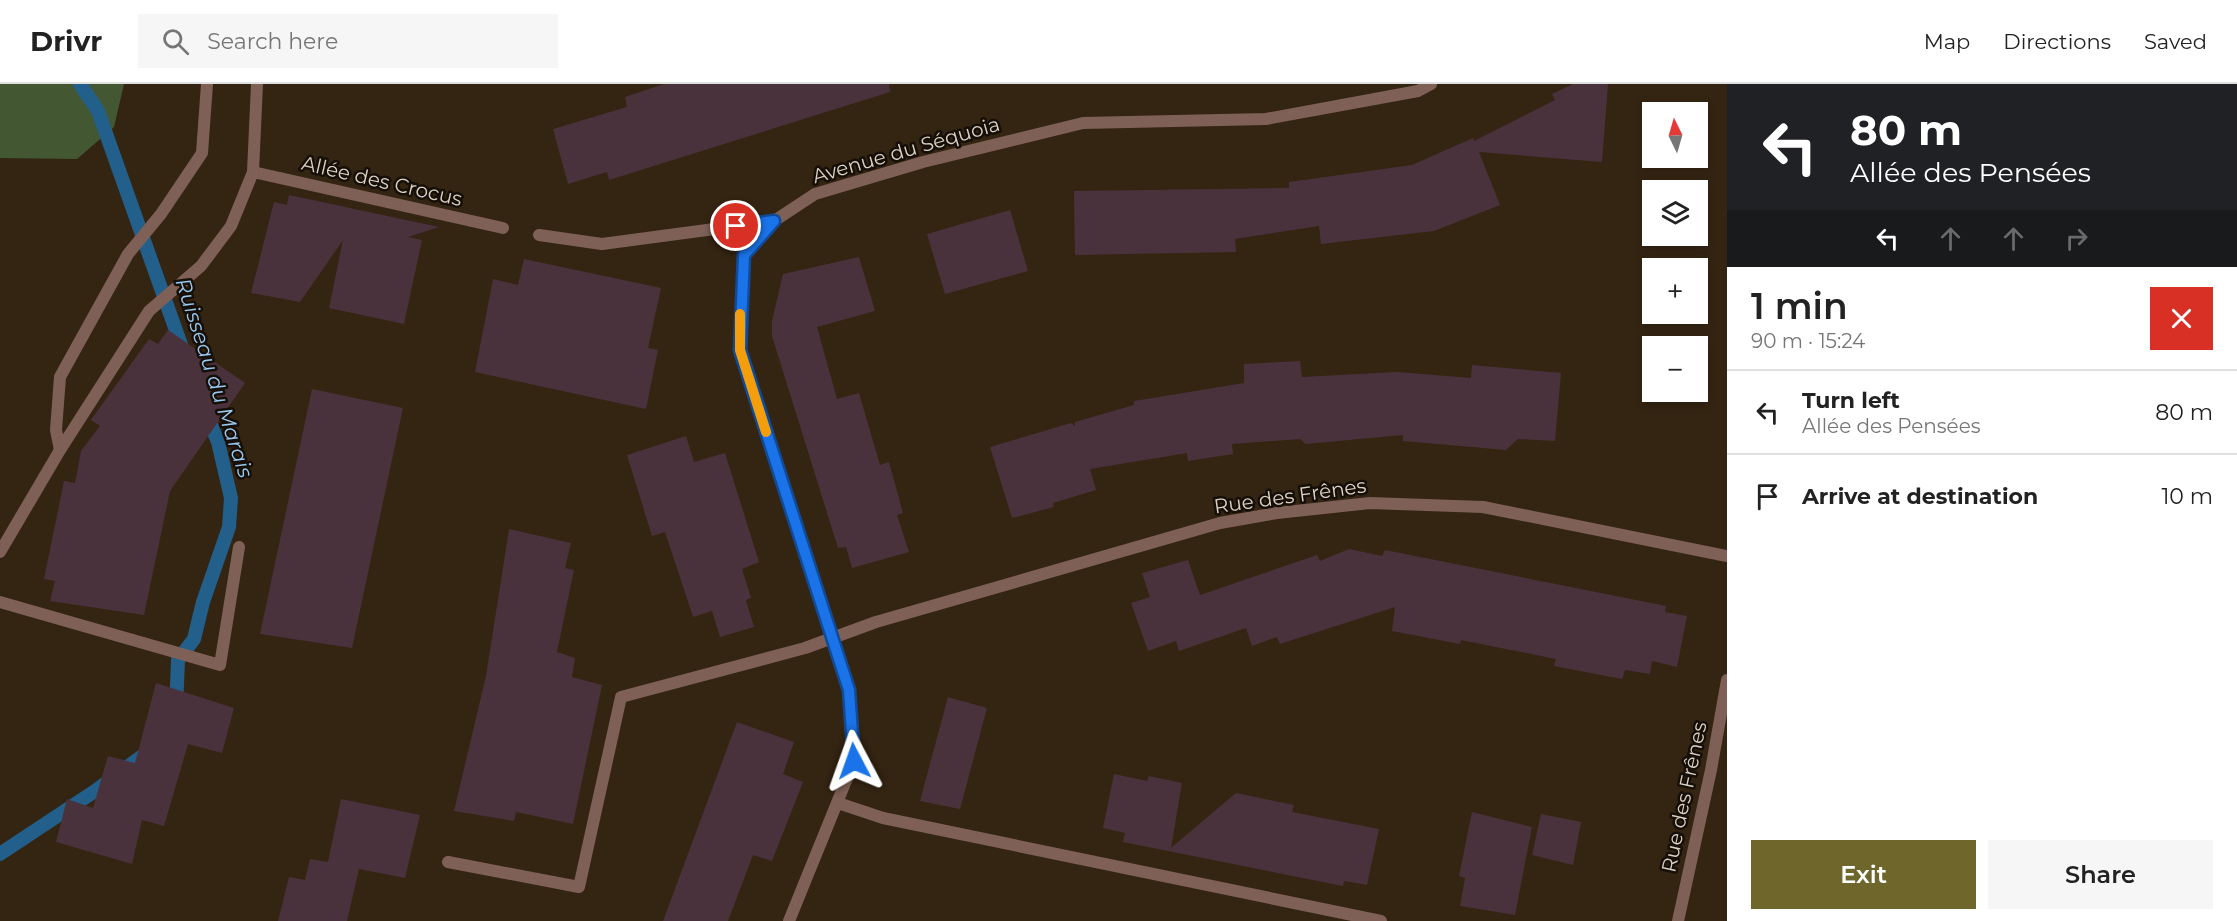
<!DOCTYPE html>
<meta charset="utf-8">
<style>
body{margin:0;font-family:Montserrat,sans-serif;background:#f6f6f6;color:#222;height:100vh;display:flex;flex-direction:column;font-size:22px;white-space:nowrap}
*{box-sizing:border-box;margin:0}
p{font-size:20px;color:#767676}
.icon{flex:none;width:33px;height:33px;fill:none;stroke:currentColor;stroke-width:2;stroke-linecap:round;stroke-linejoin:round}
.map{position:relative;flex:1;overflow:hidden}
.drawer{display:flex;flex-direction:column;background:#fff;width:510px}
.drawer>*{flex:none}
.hud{background:#202124;color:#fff;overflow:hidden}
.needle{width:39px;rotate:355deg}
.fabs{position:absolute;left:1642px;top:18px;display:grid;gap:12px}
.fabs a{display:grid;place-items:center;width:66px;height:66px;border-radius:0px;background:#fff;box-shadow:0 3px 9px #0003;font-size:30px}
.pin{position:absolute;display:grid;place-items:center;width:51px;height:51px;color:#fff;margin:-26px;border:3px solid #fff;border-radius:50%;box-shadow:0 2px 6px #0007}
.me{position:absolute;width:66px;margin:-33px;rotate:356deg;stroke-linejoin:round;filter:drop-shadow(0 0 4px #0008)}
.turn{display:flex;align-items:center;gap:21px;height:126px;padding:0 24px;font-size:27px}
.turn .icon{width:78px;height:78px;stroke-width:2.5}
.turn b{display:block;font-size:42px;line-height:51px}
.lanes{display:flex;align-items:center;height:57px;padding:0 24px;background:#0003;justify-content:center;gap:30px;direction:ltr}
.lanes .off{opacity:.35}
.round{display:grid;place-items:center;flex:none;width:63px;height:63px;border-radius:0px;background:#f6f6f6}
.head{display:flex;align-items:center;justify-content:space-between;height:102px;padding:0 24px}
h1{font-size:36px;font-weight:600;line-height:45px}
.cta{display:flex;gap:12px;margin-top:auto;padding:12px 24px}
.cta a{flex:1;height:69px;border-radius:0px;background:#6f662c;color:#fff;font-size:24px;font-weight:600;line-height:69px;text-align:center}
.cta a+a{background:#f6f6f6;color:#222}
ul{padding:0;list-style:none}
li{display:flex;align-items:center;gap:18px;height:84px;padding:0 24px;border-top:2px solid #e0e0e0}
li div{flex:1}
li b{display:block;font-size:22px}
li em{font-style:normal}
header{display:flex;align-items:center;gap:36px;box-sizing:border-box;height:84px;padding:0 30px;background:#fff;border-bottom:2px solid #e0e0e0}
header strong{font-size:28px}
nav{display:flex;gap:33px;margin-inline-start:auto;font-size:21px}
.search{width:420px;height:54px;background:#f6f6f6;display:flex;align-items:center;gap:15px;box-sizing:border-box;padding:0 21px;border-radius:0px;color:#767676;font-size:22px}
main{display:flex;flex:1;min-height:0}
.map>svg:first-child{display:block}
.green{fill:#445733}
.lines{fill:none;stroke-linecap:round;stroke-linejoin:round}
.stream{stroke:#225f8b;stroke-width:14}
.building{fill:#4a323c}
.lane{stroke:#7e6056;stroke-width:12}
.street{stroke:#7e6056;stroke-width:12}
.route-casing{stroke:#114b97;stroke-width:15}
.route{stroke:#1a73e8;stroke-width:10}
.slow{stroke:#f59e0b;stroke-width:10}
.labels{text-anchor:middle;stroke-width:5;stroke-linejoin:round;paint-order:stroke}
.street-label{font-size:20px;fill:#dcd1c6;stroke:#160f07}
.water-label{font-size:21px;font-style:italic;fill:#9ac9f1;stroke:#160f07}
</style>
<header>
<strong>Drivr</strong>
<div class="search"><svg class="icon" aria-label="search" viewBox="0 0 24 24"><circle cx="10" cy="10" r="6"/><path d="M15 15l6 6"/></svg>Search here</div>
<nav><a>Map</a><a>Directions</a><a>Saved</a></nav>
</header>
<main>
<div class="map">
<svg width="1727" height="837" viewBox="0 0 1727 837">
<rect width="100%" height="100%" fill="#342412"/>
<polygon class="green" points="0,0 124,0 114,43 77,75 0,74"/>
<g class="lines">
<g class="stream">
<polyline points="80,0 98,27 184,269"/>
<polyline points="176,625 178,576 194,555 203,518 229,443 231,414 218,358 206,329"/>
<polyline points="0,770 95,707 149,667"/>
</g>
</g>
<g class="building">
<polygon points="664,0 889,0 890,8 609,96 607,88 568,100 553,45 627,23 625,13"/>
<polygon points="1573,0 1608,0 1602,78 1479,68 1500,121 1434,147 1321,160 1319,142 1235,155 1236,168 1075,171 1074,107 1289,104 1289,98 1412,81 1473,54 1474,57 1555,16 1552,10"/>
<polygon points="289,111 439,143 408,153 422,156 404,240 329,224 343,156 300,218 251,209 274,118 287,121"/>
<polygon points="1010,126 1028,187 945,210 927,150"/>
<polygon points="859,173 875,227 817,243 837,315 859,309 880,381 889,378 903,429 897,431 909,468 852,484 846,463 838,464 772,252 772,237 783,190"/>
<polygon points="524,175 661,204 648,264 658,266 646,325 475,288 493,195 518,201"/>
<polygon points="168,246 245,299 170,407 144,531 50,517 55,497 44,495 64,397 75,399 81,367 100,342 91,336 149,255 158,260"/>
<polygon points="1300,277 1302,293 1397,288 1471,294 1472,281 1561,289 1555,357 1518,355 1506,366 1403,357 1403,351 1306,360 1300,355 1232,360 1233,370 1188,377 1187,369 1090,385 1096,406 1053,419 1054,423 1012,434 990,363 1071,339 1075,342 1075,338 1134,321 1134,317 1244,299 1244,280"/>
<polygon points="312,305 403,324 352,564 260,550"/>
<polygon points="686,352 694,378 725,369 759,478 742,485 751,514 746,516 754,543 720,553 712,527 693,533 665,448 652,452 627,371"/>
<polygon points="509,445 571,459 565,484 574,486 557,568 575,574 572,593 602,601 573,740 516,728 514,737 454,727 486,592"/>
<polygon points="1349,465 1382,472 1385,466 1666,522 1665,528 1687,532 1677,583 1652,577 1650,590 1625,586 1622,595 1554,582 1556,575 1461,556 1460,560 1392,547 1395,523 1280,560 1277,553 1252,562 1246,544 1179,567 1176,557 1148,567 1131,519 1150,513 1142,489 1188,476 1200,511 1317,471 1320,477"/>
<polygon points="156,599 234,624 222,669 188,660 164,742 142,736 132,780 56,758 67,715 93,724 108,672 135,679"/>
<polygon points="948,613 987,624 960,725 920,717"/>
<polygon points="737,638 794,658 783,690 803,698 772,777 753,771 728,837 663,837"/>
<polygon points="1114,690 1147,697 1149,692 1182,699 1171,764 1236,709 1294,721 1292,728 1379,745 1367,801 1344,797 1343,802 1123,758 1125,749 1103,744"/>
<polygon points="341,715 420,731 405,794 359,785 347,837 278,837 289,793 305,796 310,775 328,778"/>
<polygon points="1472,728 1532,743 1515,831 1460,822 1465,794 1459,792"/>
<polygon points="1541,730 1581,738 1573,781 1532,771"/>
</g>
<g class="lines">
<g class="lane">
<polyline points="253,88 503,144"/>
<polyline points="539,151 602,160 774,137"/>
</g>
<g class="street">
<polyline points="60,366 56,346 60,293 128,170 161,130 202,69 207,0"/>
<polyline points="0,468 60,366 149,227 201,182 231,142 253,88 257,0"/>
<polyline points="0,518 220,581 239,463"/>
<polyline points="838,719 883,734 1381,837"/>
<polyline points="448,778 579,803 621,613 805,564 876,538 1220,439 1277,429 1370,419 1483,423 1727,472"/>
<polyline points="789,837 854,677 849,606 740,266 744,171 774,137 815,110 923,78 1083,39 1266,35 1418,7 1431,0"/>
<polyline points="1678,837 1711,686 1727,596"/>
</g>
</g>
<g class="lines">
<g class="route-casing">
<polyline id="route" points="736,142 774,137 744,171 740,266 849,606 854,677"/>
</g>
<use href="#route" class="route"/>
<polyline class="slow" points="740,230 740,266 766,348"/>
</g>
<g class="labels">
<g class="street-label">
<text transform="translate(906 66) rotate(-16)" y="7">Avenue du Séquoia</text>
<text transform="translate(382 97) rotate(13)" y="7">Allée des Crocus</text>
<text transform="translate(1290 412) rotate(-8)" y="7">Rue des Frênes</text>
<text transform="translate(1684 713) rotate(-78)" y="7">Rue des Frênes</text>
</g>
<g class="water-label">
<text transform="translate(214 294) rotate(72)" y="7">Ruisseau du Marais</text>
</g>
</g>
</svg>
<div class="fabs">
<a><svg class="needle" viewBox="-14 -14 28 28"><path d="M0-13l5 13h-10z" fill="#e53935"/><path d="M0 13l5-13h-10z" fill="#767676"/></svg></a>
<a><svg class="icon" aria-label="layers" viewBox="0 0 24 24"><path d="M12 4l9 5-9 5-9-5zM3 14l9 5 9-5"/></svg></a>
<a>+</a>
<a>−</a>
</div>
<div class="pin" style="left:736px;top:142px;background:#d93025"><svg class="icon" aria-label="arrive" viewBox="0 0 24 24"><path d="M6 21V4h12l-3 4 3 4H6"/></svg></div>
<svg class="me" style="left:854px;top:677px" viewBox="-20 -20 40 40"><path d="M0-17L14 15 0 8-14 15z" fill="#1a73e8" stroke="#fff" stroke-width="4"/></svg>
</div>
<section class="drawer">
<div class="hud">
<div class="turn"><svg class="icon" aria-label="left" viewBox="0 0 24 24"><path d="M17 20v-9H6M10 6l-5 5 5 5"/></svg><div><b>80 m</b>Allée des Pensées</div></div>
<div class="lanes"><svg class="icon" aria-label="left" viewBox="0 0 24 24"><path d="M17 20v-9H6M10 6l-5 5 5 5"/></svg><svg class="icon off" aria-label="ahead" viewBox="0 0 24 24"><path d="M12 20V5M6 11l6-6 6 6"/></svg><svg class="icon off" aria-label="ahead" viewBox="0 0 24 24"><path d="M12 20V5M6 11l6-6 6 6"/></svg><svg class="icon off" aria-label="right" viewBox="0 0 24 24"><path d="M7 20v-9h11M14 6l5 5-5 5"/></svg></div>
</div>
<div class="head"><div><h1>1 min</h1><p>90 m · 15:24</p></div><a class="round" style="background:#d93025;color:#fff"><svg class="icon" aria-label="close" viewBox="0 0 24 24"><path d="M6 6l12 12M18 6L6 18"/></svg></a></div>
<ul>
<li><svg class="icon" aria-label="left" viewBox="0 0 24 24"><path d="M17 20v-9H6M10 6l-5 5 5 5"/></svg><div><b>Turn left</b><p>Allée des Pensées</p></div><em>80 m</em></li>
<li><svg class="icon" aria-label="arrive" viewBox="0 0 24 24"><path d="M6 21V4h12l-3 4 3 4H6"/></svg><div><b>Arrive at destination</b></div><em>10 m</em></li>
</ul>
<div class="cta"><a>Exit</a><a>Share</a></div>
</section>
</main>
